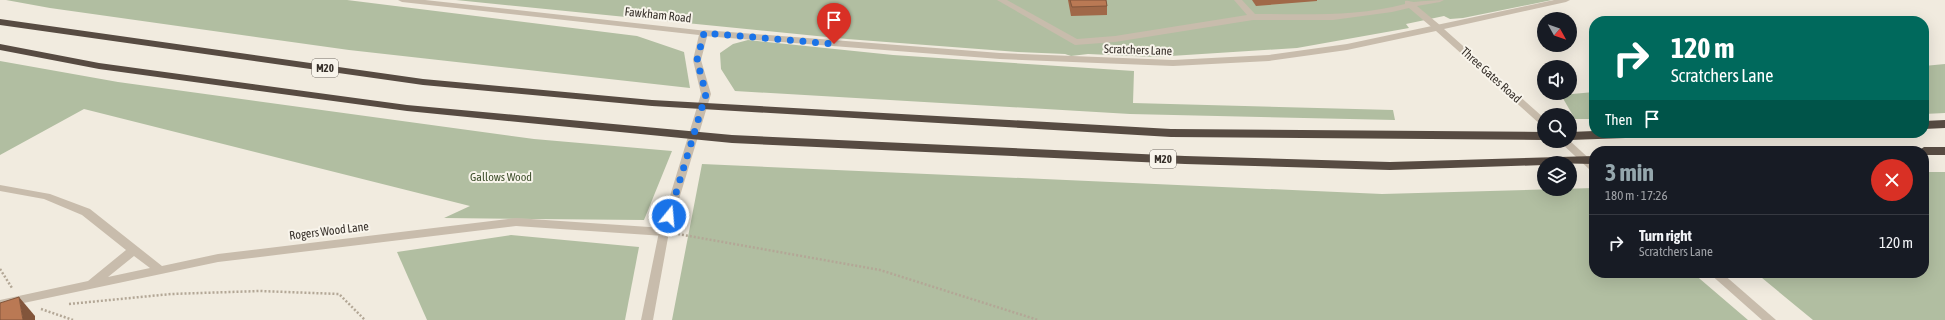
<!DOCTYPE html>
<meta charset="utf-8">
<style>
body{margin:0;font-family:"Asap Condensed",sans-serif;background:#20242c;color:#f1f3f6;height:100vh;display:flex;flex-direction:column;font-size:15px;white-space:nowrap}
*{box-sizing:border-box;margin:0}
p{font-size:13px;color:#9ea1a6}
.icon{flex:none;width:22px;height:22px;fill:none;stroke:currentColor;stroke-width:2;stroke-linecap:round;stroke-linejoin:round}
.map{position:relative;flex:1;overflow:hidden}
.side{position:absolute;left:1589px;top:146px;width:340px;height:132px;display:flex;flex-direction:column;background:#171b24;border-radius:16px;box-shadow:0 4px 16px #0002}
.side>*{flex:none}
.top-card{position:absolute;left:1589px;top:16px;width:340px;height:122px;border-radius:16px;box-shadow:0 4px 16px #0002;background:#00695c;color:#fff;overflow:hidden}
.needle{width:26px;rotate:130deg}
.buttons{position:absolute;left:1537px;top:12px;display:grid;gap:8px}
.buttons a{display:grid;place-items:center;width:40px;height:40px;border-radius:50%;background:#171b24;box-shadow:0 4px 16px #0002;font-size:20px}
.pin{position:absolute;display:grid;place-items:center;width:34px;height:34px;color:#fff;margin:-41px -17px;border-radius:50% 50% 50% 0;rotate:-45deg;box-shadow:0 0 4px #0007}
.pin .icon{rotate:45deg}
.me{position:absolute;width:44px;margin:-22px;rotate:17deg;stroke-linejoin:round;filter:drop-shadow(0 0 3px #0008)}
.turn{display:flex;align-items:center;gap:14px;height:84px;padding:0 16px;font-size:18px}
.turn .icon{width:52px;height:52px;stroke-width:2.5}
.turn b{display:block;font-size:28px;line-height:34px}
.then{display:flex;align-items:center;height:38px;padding:0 16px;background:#0003;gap:8px;font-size:15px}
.round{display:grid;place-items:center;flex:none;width:42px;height:42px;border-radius:21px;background:#20242c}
.head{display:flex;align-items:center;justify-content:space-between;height:68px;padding:0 16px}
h1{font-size:24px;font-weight:700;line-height:30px;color:#95a7ad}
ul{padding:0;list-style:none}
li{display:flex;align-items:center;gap:12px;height:56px;padding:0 16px;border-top:1px solid #363941}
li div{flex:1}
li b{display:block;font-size:15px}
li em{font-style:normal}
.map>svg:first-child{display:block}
.green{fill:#b1bea1}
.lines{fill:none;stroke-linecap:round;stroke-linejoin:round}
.path{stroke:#b3a796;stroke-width:2.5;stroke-dasharray:2 2;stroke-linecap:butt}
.service{fill:#c8bcac;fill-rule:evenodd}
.minor{fill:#c8bcac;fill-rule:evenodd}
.tertiary{fill:#c8bcac;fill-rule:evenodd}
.motorway{fill:#574b42;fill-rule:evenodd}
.wall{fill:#a06848}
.shaded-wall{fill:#82553b}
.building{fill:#ba7954;stroke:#82553b}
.route{stroke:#1a73e8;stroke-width:7;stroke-dasharray:0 12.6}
.labels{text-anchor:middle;stroke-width:4;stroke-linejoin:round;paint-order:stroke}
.shield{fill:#f8f4eb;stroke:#716b64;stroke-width:1}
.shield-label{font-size:11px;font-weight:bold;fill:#37302a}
.street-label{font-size:12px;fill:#37302a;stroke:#f8f4eb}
.park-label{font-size:12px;fill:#425330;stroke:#f8f4eb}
</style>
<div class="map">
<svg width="1945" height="320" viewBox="0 0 1945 320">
<rect width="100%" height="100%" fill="#f1ebdf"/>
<g class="green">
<polygon points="6,0 347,0 637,36 684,52 690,88 349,50 50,8"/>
<polygon points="456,0 1552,0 1463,18 1450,19 1444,16 1406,24 1409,28 1297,48 1155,57 1088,54 1071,56 1065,54 1018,52 847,39"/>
<polygon points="748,40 893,55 1134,71 1133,103 1393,110 1395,120 1130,114 735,91 721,69 720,53 733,44"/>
<polygon points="0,61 118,82 534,139 672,151 644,220 444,218 470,206 84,109 0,155"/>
<polygon points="1945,64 1945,113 1924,114 1924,66"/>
<polygon points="1594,92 1594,119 1575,119 1561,95"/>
<polygon points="702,164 1382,194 1594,188 1594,273 1693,273 1748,320 672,320"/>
<polygon points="1924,172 1945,172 1945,320 1813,320 1756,273 1924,273"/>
<polygon points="511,235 639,247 625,320 427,320 397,252"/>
</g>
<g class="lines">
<g class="path">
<polyline points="678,234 880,270 1038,320"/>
<polyline points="0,269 12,288"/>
<polyline points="69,304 171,294 260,291 339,294 365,320"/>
<polyline points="41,309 73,320"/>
</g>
<path class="service" d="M997,0H1007L1077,39L1115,36L1247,15L1234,0H1242L1255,14C1305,14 1356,17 1405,4V1C1409,0 1411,2 1414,2C1424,1 1434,0 1444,0L1440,2L1417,6L1441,26L1442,28L1438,31L1435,30L1409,8L1392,12L1333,20H1253L1115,42L1075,45Z"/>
<g class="minor">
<polygon points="1554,0 1570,0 1566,2 1444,29 1544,118 1544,126 1541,125 1436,31 1347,50 1269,61 1173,66 1000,59 704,36 700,33 704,30 1000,53 1173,60 1269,55 1347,44"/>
<polygon points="1559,141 1570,141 1594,163 1594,171 1590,170"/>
<path d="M0,185L50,194L90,209L162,266L218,254L516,218L664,228L668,229L669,232L668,235L664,236L516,226L218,262L0,308V300L88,281L126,250L82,215L44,199L0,191ZM134,256L150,268L108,277Z"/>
<polygon points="1709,273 1722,273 1776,320 1762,320"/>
</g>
<polygon class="tertiary" points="398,0 425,0 707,31 708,33 701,60 711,94 669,232 653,320 641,320 659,232 701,94 693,60 699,35 402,2"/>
<g class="motorway">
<polygon points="0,19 423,79 652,100 1171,129 1544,132 1544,140 1171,137 652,106 423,85 0,25"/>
<polygon points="0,44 99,63 407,105 732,135 1185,156 1390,162 1594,156 1594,164 1544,163 1544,165 1390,170 1185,164 732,143 407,111 99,69 0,50"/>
<polygon points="1945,120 1945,128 1924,129 1924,121"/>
<polygon points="1594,131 1594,133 1659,133 1653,137 1570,140 1570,132"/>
<polygon points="1924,147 1945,147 1945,155 1924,155 1924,151 1918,151"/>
</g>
</g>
<g class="wall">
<polygon points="1068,0 1106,0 1107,6 1107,15 1071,16"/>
<polygon points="1252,0 1317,0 1317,1 1256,6"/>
</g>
<polygon class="shaded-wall" points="19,297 35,316 35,320 23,320"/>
<g class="building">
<polygon points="1070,0 1106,0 1107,6 1072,7"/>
<polygon points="19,297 23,320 0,320 0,303"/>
</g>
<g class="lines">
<polyline class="route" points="669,216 706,94 697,60 704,33 834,44"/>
</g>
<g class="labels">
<g class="shield">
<rect x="312" y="59" width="26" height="18" rx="3"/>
<rect x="1150" y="150" width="26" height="18" rx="3"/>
</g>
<g class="shield-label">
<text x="325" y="72">M20</text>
<text x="1163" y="163">M20</text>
</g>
<g class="street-label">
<text transform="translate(658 15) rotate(6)" y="4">Fawkham Road</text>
<text transform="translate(1138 50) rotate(2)" y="4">Scratchers Lane</text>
<text transform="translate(1491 75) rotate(42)" y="4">Three Gates Road</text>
<text transform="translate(329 231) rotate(-7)" y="4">Rogers Wood Lane</text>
</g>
<g class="park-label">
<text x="501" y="181">Gallows Wood</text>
</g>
</g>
</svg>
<div class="buttons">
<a><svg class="needle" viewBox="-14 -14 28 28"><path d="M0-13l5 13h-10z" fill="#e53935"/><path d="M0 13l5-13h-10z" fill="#9ea1a6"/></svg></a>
<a><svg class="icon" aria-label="sound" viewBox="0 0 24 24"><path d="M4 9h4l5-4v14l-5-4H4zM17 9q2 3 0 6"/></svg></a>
<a><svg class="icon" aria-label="search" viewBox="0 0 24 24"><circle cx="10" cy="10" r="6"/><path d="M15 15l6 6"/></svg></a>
<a><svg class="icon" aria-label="layers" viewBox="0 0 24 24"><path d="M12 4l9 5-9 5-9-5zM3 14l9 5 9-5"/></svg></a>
</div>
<div class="pin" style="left:834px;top:44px;background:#d93025"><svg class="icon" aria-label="arrive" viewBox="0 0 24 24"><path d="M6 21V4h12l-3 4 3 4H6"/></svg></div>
<svg class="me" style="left:669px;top:216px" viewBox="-20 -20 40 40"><circle r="17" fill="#1a73e8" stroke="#fff" stroke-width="3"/><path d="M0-11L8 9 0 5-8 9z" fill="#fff"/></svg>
<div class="top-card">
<div class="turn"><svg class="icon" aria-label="right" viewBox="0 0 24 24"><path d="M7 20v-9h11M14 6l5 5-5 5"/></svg><div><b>120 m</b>Scratchers Lane</div></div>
<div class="then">Then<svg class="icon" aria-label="arrive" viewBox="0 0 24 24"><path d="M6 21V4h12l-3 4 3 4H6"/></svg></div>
</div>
<section class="side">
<div class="head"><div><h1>3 min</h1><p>180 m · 17:26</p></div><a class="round" style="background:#d93025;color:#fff"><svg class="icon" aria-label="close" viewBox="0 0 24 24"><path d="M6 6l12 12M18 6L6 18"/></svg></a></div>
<ul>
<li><svg class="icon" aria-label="right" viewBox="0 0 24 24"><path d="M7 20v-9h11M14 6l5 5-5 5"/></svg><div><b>Turn right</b><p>Scratchers Lane</p></div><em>120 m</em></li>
</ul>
</section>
</div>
